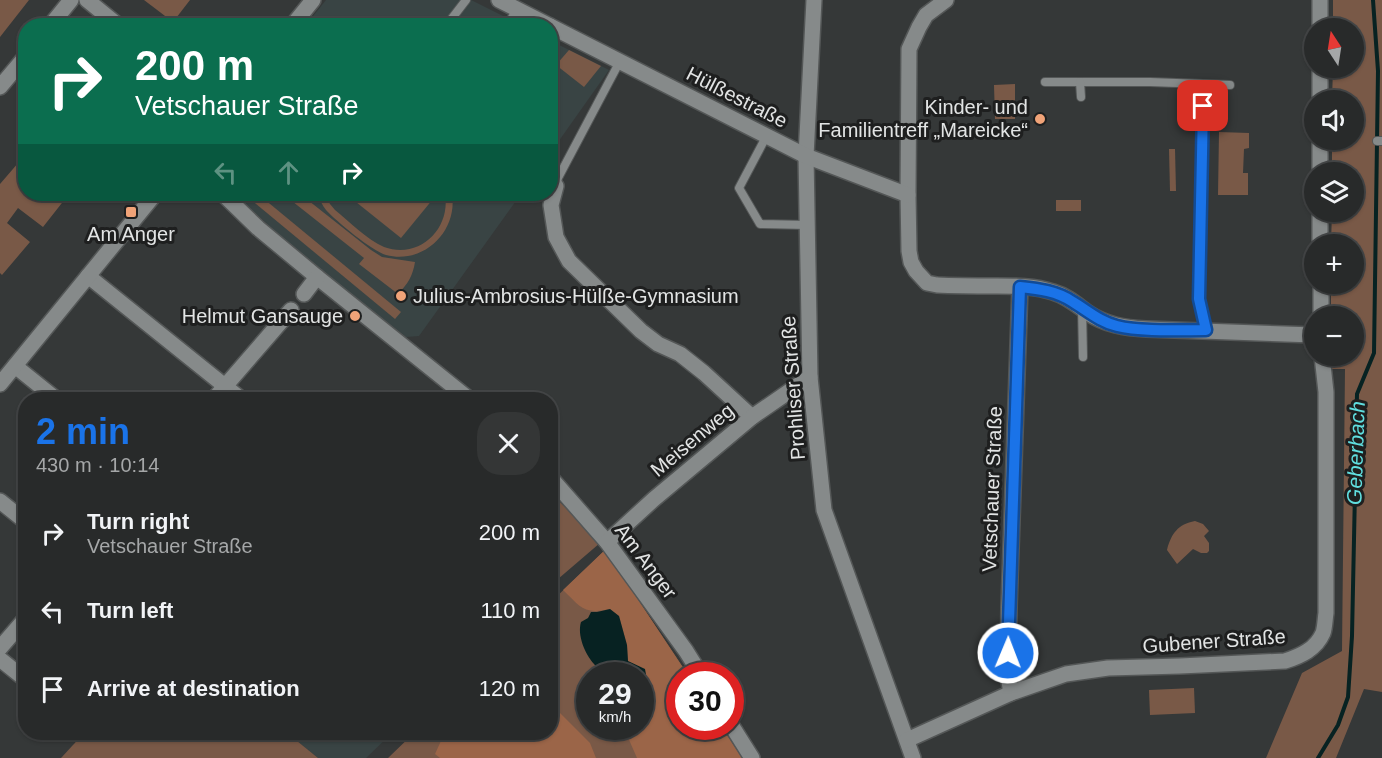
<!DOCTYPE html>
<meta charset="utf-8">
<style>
body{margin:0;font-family:Helvetica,sans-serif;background:#343636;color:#f1f3f6;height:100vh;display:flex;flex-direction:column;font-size:22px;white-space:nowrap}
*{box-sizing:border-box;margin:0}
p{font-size:20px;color:#a5a7a8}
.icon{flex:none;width:33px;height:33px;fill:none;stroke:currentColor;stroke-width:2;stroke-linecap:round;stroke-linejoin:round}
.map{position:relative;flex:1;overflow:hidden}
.panel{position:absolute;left:18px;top:392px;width:540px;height:348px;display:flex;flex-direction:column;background:#282a2a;border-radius:24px;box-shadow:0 2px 4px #0004,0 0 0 2px #444647}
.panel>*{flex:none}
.hud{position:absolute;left:18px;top:18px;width:540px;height:183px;border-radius:24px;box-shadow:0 2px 4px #0004,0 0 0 2px #444647;background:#0b6e4f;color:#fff;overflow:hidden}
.needle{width:39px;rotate:348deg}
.controls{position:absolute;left:1304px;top:18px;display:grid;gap:12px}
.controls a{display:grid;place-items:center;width:60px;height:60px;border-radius:50%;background:#282a2a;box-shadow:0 2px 4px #0004,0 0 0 2px #444647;font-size:30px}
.speed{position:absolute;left:576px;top:662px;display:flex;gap:12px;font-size:30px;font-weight:700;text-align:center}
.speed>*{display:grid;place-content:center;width:78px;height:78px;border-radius:50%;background:#282a2a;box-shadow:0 2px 4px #0004,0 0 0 2px #444647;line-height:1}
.speed small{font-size:15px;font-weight:400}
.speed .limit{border:9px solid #d22;background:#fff;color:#111}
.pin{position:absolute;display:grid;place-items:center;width:51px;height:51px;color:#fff;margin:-26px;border-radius:12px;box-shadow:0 3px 9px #0006}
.me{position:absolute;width:66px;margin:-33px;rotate:1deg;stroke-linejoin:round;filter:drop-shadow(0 0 4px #0008)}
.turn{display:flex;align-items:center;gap:21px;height:126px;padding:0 18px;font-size:27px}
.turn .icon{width:78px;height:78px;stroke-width:2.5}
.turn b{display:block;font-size:42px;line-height:51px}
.lanes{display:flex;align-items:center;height:57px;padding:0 18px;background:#0003;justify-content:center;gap:30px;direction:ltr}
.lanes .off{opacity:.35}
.round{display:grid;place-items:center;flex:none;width:63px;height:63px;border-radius:24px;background:#343636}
.summary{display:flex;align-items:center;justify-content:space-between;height:102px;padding:0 18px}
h1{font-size:36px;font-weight:800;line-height:45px;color:#1a73e8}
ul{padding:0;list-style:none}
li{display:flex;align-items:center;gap:18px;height:78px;padding:0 18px}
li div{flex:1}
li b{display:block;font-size:22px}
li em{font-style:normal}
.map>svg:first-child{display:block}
.built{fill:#394444}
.green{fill:#795947;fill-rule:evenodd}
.forest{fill:#9b6548}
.water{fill:#072222}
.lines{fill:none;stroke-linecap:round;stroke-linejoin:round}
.stream{stroke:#072222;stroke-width:4}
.service-casing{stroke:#545757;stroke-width:10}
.minor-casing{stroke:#545757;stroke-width:18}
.service{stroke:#868a8a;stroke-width:8}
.minor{stroke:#868a8a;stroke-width:15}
.route-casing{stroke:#114b97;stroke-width:15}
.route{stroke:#1a73e8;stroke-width:10}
.poi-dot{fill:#f0a378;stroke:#1e1f1f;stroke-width:2}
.labels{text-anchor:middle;stroke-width:6;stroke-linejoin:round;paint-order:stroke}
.street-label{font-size:20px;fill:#e2e4e4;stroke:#1e1f1f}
.poi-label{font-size:20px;fill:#e2e4e4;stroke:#1e1f1f;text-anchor:end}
.water-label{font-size:21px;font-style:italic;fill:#60dedf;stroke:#1e1f1f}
</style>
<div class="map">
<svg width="1382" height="758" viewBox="0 0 1382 758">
<rect width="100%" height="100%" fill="#353838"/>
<g class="built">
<polygon points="326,0 471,0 521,25 305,26"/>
<polygon points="551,41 609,70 551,152"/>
<polygon points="234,194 521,194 419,336 406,337 303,256"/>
<polygon points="286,732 393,732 366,758 318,758"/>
</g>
<g class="green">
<polygon points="0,0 29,0 0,37"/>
<polygon points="144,0 190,0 173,22"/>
<polygon points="1333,0 1382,0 1382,692 1364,689 1336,758 1266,758 1302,673 1342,651 1345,369 1331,369 1331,356 1353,356 1353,316 1331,316 1331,284 1353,284 1353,244 1331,244 1332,212 1353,212 1353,172 1332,172 1332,140 1353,140 1353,100 1332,100 1333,68 1353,68 1353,28 1333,28"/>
<polygon points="569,50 601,66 584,87 556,65"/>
<polygon points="1015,84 1015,119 995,119 994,85"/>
<polygon points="1219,132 1249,133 1249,148 1244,149 1243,173 1248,173 1248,195 1218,195"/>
<polygon points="1169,149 1175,149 1176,191 1170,191"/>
<polygon points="25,155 26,194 69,194 43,227 18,208 7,223 30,242 2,275 0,273 0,184"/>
<polygon points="244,194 258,194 401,312 395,319"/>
<path d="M283,194H302L304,197L371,250L382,257L415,262C413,275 408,284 398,294L359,264L364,258Z"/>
<path d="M318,194H325L330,204L335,210C349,221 367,240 384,247C419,260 451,229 445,194H452C458,231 424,265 386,255C372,251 336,221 326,210C322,205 320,200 318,194Z"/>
<polygon points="346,194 426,194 433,199 401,238"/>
<rect x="1056" y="200" width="25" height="11"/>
<polygon points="550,492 600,543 551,585 550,585"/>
<path d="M1195,521L1203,524L1209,531L1204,536L1209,543V551L1207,553H1201L1193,549L1177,564L1167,550C1171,534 1178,524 1195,521Z"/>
<path d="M605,550L688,675H680V726H721L742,758H388L415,732H550L551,602ZM590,675H640V726H590Z"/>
<polygon points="1194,688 1195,713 1150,715 1149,690"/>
<polygon points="85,732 286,732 318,758 61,758"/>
</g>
<g class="forest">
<path d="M605,550L688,675H680V726H721L742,758H637L623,726H640L641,681L647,680L628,661L627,645L619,616L610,609C583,615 581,607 563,590Z"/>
<polygon points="551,704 590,743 596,758 440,758 435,754 445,732 550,732"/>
</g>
<path class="water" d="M610,609L619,616L627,645L628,661L645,669L647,680L641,681L640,675H603C600,670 597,668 594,664C585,654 577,635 581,622L588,618L591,612H597Z"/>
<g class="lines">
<polyline class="stream" points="1318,758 1338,725 1348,697 1352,636 1357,394 1374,353 1378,71 1373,0"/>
<g class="service-casing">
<g id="service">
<polyline points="446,26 466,0"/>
<polyline points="507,26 517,9"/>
<polyline points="1045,82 1150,82 1230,85"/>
<polyline points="1080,82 1081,97"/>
<polyline points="1204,85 1199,299 1206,330"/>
<polyline points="767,135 739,188 760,224 807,225"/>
<polyline points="1377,141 1382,141"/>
<polyline points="556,186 558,178 620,61"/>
<polyline points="1082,308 1083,357"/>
</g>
</g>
<g class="minor-casing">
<g id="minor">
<polyline points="87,0 119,26"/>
<polyline points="499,0 550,26"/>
<polyline points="814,0 806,156 810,377 824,510 913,758"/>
<path d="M946,0L926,15L919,27L909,49L908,195L909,251L911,262L916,271L927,283L937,285C957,286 977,286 997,286C1015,286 1035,286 1053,292C1067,296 1077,305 1088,313C1106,325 1125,328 1146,329L1314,335"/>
<polyline points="50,26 71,0"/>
<polyline points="292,26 313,0"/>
<polyline points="550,26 806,156 908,195"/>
<polyline points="1320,28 1320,0"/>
<polyline points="1320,68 1320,100"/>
<polyline points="0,87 26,56"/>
<polyline points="1320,140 1320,172"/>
<polyline points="556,186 551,205 556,237 569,261 641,331 658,344 680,354 704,373 752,417"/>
<polyline points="223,194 258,228 317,277 469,399"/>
<polyline points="1320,212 1320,244"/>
<polyline points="88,276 241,399"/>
<polyline points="1321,284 1321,316"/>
<polyline points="304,294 317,277"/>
<polyline points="15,366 56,399"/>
<polyline points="0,384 155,194"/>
<polyline points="214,399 291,310"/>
<polyline points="550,477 607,542 686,651 701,675"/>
<polyline points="0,501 26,522"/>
<polyline points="607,542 654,499 752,417 810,377"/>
<polyline points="0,648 26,618"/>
<polyline points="0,659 26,680"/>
<polyline points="1011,693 1008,676 1009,607 1020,287"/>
<polyline points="730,723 752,758"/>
<path d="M907,740L1011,693L1066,674L1108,668L1180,666L1285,661C1301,656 1316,649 1323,633C1325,627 1325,619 1326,613V392L1322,356"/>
</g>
</g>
<use href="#service" class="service"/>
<use href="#minor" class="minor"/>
</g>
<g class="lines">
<g class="route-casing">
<path id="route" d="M1008,653L1020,287C1039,289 1057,291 1073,302C1088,311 1100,322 1117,326C1141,332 1181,330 1206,330L1199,299L1203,106"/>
</g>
<use href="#route" class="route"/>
</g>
<g class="poi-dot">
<circle cx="1040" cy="119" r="6"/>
<rect x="125" y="206" width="12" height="12" rx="3"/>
<circle cx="401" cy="296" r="6"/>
<circle cx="355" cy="316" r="6"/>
</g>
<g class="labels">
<g class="street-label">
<text transform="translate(737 97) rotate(27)" y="7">Hülßestraße</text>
<text transform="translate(793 388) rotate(-94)" y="7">Prohliser Straße</text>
<text transform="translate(692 440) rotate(-40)" y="7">Meisenweg</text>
<text transform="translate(992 489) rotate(-88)" y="7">Vetschauer Straße</text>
<text transform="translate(646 561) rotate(53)" y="7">Am Anger</text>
<text transform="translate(1214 641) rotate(-4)" y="7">Gubener Straße</text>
</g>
<g class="poi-label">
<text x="1028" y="114">Kinder- und<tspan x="1028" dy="23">Familientreff „Mareicke“</tspan></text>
<text x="131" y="241" text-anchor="middle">Am Anger</text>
<text x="413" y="303" text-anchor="start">Julius-Ambrosius-Hülße-Gymnasium</text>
<text x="343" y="323">Helmut Gansauge</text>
</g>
<g class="water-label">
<text transform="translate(1356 453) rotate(-88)" y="7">Geberbach</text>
</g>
</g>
</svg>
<div class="controls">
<a><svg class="needle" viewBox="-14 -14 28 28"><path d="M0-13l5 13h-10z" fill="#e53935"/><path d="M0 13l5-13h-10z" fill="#a5a7a8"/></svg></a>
<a><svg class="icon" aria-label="sound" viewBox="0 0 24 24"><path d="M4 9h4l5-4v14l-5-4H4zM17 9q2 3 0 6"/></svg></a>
<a><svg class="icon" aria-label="layers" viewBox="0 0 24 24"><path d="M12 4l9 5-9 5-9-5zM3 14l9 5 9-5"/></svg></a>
<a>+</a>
<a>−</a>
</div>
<div class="speed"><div>29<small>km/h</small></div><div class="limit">30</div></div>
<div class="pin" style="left:1203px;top:106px;background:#d93025"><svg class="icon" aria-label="arrive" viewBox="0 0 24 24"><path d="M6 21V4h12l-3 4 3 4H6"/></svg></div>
<svg class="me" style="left:1008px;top:653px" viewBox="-20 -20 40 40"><circle r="17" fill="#1a73e8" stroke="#fff" stroke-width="3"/><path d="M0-11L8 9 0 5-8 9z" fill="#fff"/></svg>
<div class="hud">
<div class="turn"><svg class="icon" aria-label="right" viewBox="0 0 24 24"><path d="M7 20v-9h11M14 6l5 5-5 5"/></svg><div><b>200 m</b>Vetschauer Straße</div></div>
<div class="lanes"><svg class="icon off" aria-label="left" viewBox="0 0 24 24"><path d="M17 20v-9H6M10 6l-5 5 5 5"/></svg><svg class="icon off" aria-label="ahead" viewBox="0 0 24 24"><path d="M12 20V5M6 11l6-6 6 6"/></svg><svg class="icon" aria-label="right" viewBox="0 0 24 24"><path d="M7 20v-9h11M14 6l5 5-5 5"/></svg></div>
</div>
<section class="panel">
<div class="summary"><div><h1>2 min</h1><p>430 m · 10:14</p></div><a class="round"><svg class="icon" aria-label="close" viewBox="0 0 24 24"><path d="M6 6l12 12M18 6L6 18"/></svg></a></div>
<ul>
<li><svg class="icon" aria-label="right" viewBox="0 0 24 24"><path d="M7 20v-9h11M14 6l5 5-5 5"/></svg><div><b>Turn right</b><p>Vetschauer Straße</p></div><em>200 m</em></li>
<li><svg class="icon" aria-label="left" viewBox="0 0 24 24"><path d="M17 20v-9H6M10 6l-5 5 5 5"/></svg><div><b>Turn left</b></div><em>110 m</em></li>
<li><svg class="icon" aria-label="arrive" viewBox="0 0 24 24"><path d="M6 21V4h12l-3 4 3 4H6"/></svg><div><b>Arrive at destination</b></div><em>120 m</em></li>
</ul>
</section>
</div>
